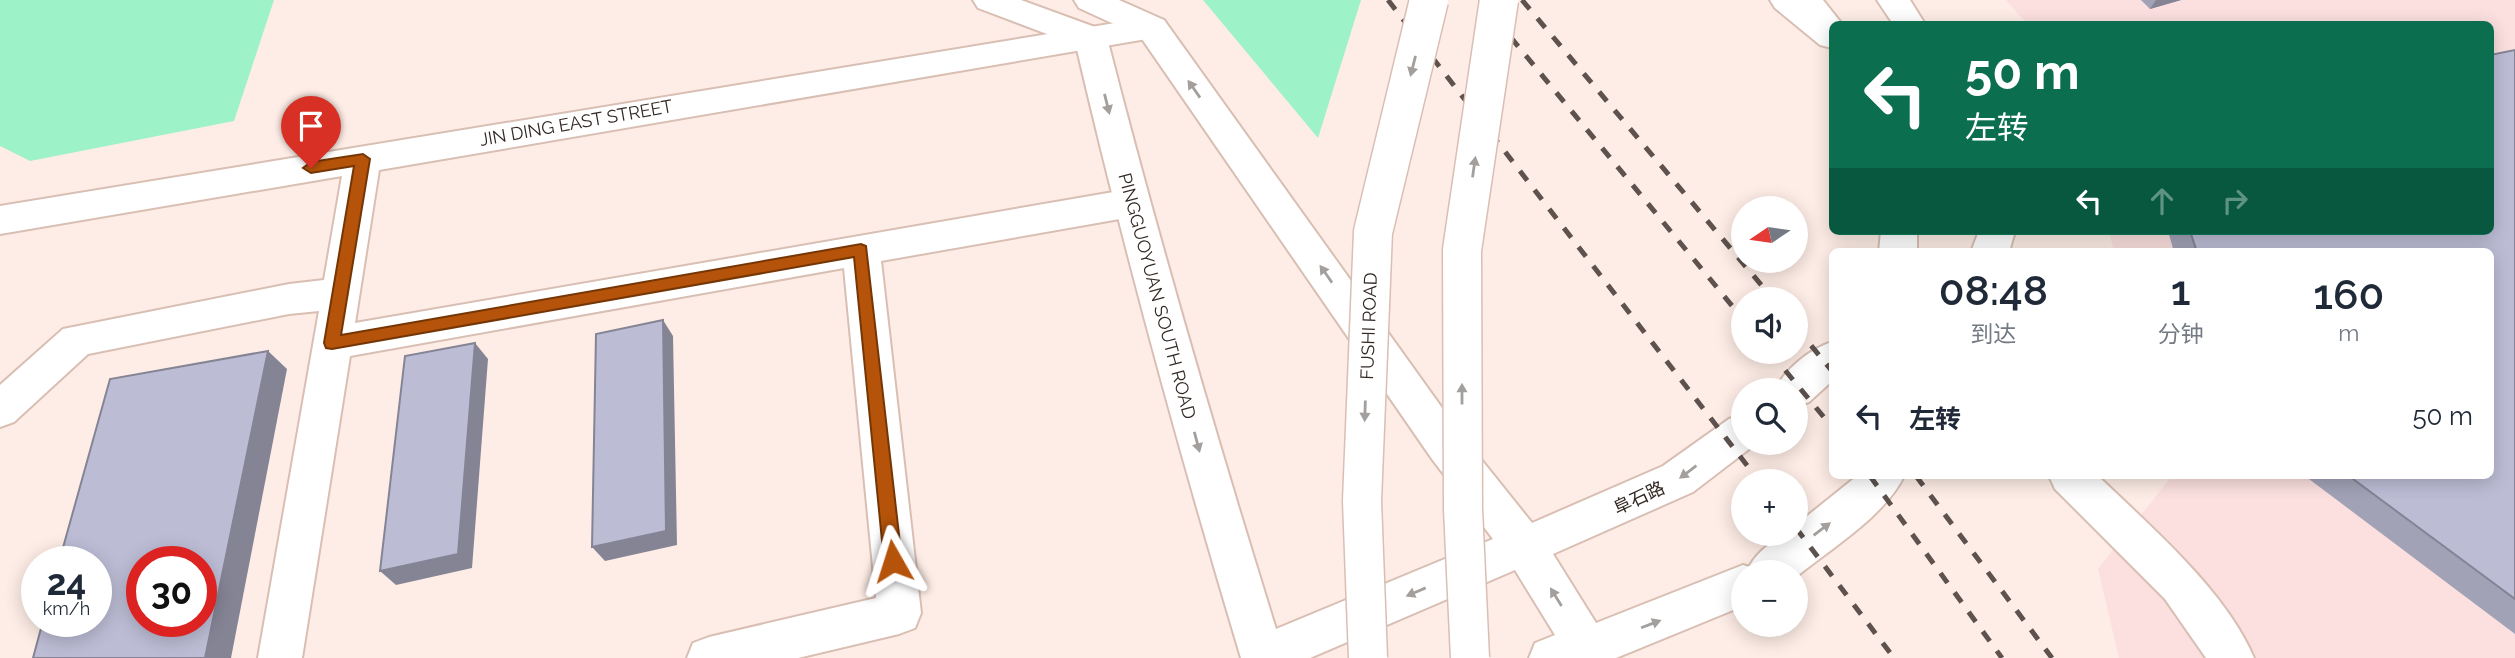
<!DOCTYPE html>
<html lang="zh">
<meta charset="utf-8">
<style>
body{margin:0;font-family:Raleway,"Noto Sans SC",sans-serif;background:#f6f6f7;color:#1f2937;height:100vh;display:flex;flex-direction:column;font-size:26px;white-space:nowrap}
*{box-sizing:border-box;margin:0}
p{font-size:23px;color:#747a83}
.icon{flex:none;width:38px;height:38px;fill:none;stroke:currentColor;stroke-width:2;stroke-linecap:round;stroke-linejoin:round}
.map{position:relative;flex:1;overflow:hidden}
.sheet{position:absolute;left:1829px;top:248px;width:665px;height:231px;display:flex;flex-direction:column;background:#fff;border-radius:10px;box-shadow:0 4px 18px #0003}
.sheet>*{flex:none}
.guide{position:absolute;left:1829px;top:21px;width:665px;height:214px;border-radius:10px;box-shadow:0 4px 18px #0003;background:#0b6e4f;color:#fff;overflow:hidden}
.needle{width:46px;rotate:257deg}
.controls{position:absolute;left:1731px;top:196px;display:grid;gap:14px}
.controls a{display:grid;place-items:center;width:77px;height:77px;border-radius:50%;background:#fff;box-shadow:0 4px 18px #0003;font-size:35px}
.speed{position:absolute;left:21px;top:546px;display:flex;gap:14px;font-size:35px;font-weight:700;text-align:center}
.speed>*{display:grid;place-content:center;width:91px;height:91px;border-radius:50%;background:#fff;box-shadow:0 4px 18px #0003;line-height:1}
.speed small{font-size:18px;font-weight:400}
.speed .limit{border:10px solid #d22;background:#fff;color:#111}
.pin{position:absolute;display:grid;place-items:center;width:60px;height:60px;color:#fff;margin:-72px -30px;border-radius:50% 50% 50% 0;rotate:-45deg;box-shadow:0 0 7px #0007}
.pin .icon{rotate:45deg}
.me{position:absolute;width:77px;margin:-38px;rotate:354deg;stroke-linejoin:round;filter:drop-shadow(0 0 5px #0008)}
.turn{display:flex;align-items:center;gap:24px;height:147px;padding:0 21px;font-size:32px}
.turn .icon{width:91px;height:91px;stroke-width:2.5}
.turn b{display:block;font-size:49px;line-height:60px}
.lanes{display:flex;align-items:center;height:66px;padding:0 21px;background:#0003;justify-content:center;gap:35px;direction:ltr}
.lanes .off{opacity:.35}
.eta{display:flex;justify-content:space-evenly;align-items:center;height:119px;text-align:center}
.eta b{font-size:42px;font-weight:600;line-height:49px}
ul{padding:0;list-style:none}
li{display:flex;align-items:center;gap:21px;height:98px;padding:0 21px}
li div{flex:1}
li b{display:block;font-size:26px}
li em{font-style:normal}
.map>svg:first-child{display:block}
.commercial{fill:#fbe0df}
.green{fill:#9ef2c8}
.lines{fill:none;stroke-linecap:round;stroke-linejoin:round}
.minor-casing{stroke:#d9bfb3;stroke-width:4}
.major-casing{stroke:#d9bfb3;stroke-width:4}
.minor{fill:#fff;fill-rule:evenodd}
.major{fill:#fff;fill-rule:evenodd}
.rail{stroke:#5d524d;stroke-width:5;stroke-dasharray:12 12;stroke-linecap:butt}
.highway-bridge-casing{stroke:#d9bfb3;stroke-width:41;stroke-linecap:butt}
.highway-bridge{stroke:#fff;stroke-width:38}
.wall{fill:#a2a2b7}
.shaded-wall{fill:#848495}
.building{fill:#bcbcd5;stroke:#848495;stroke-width:2;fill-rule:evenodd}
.oneway{fill:#a39f9c}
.route{fill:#b45309;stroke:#753606;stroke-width:2}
.labels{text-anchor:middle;stroke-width:6;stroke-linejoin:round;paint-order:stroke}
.street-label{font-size:18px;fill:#332924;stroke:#fff}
</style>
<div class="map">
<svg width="2515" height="658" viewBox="0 0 2515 658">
<rect width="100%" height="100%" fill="#feede6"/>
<polygon class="commercial" points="2006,0 2515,0 2515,658 2119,658 2098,569 2172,476 2490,476 2490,252 2114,252 2109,231 2490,231 2490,24 2027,24"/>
<g class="green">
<polygon points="0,0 274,0 234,121 30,161 0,146"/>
<polygon points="1203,0 1361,0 1318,138"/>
</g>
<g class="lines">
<g class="minor-casing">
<g id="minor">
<polygon points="1770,0 1807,0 1838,24 1832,24 1832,48 1820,45 1775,8"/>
<polygon points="1152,17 1164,20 1168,28 1164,36 379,170 355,323 1131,189 1144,193 1149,203 1144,213 1131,217 881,261 921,613 915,628 899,634 798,658 687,658 693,643 709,637 876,598 844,268 350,356 302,658 258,658 319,311 289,314 88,354 14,422 0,427 0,385 63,329 289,284 324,280 342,176 0,234 0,206"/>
<path d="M2049,476H2098C2151,527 2225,590 2254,658H2206L2165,599L2055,489Z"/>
</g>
</g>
<g class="major-casing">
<g id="major">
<path d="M973,0H1021L1103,30L1107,38C1158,237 1215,433 1276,629L1493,539L1432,459L1140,36L1079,8L1074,0H1119L1164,20L1460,433L1532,523L1663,466L1729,419L1743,414V443H1757L1693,492L1553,554L1596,623L1743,565L1749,567C1757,552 1778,534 1796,534V525L1857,476H1904C1885,516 1830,549 1796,577V572H1743V606L1616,658H1529L1535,643L1555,635L1515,570L1310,658H1241C1180,455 1124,251 1076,45L978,8Z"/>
<polygon points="1790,0 1823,0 1842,24 1832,24 1832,46 1820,43"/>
<polygon points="1877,0 1910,0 1925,24 1893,24"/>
<polygon points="1881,231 1917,231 1917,252 1879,252"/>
<polygon points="1979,231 2015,231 2009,252 1971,252"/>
<path d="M1832,342V381L1809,402L1796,407V390H1775C1785,369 1810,349 1832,342Z"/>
</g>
</g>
<use href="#minor" class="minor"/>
<use href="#major" class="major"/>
<g class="rail">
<polyline points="1388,0 1759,481"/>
<polyline points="1480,0 1743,319"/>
<polyline points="1522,0 1773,299"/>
<polyline points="1796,327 1832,371"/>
<polyline points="1770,352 1832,427"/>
<polyline points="1870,476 2002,658"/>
<polyline points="1916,476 2052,658"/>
<polyline points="1796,528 1894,658"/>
</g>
<g class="highway-bridge-casing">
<g id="highway-bridge">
<polyline points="1368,658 1362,501 1373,232 1429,0"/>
<polyline points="1470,658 1463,509 1462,250 1499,0"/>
</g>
</g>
<use href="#highway-bridge" class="highway-bridge"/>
</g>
<g class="wall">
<polygon points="2141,0 2181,0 2150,9"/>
<polygon points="2515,50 2515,634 2305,476 2490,476 2490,252 2174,252 2168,231 2490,231"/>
</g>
<g class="shaded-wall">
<polygon points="2156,0 2181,0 2150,9"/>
<polygon points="663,320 673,336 677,545 605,561 592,547"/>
<polygon points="475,343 488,359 472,568 396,585 380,571"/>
<polygon points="268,351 287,369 231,658 205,658"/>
</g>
<g class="building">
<polygon points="2515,50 2515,599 2349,476 2490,476 2490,252 2197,252 2190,231 2490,231 2490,55"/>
<polygon points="663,320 666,531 592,547 596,334"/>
<polygon points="475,343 458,554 380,571 405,356"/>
<path d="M268,351L205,658H33L43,621H96V562H59L110,379ZM142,562H201V621H142Z"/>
</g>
<defs><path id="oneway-solid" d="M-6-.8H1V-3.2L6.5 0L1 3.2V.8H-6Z" transform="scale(1.75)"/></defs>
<g class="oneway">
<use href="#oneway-solid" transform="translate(1413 66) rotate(104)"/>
<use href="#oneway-solid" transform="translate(1194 89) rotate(-125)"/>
<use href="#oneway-solid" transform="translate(1107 104) rotate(76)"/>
<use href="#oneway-solid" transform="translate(1474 167) rotate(-82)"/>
<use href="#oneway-solid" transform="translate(1326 274) rotate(-125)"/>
<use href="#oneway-solid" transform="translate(1462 394) rotate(-90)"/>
<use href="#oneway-solid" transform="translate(1365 411) rotate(92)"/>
<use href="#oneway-solid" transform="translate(1197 442) rotate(75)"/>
<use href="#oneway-solid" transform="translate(1688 472) rotate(143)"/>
<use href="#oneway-solid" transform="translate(1822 529) rotate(-37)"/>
<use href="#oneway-solid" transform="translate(1416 592) rotate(157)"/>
<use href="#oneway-solid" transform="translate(1556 597) rotate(-122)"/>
<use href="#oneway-solid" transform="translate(1651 624) rotate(-21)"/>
</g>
<polygon class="route" points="363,154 370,159 341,335 861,244 866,246 902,561 899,567 893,570 887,567 884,561 854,257 332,349 326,348 324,343 354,166 311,173 303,168 311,162"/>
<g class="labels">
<g class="street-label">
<text transform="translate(576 123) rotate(-10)" y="6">JIN DING EAST STREET</text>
<text transform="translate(1157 296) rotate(75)" y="6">PINGGUOYUAN SOUTH ROAD</text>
<text transform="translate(1369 326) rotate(-88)" y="6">FUSHI ROAD</text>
<text transform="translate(1639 498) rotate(-25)" y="6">阜石路</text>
</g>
</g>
</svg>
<div class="controls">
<a><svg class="needle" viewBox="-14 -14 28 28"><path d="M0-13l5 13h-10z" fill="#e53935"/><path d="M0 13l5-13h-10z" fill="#747a83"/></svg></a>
<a><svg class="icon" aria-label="sound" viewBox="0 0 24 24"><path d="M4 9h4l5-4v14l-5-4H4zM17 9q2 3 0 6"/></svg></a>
<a><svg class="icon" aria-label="search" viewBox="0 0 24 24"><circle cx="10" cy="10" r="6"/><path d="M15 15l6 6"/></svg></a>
<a>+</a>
<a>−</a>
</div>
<div class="speed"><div>24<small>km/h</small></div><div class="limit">30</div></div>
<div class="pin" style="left:311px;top:168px;background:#d93025"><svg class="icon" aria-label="arrive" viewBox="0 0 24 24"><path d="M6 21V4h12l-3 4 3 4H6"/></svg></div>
<svg class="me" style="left:893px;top:561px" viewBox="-20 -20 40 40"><path d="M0-17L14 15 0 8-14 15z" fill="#b45309" stroke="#fff" stroke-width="4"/></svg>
<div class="guide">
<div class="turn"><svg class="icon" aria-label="left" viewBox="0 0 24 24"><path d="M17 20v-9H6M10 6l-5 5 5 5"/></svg><div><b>50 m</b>左转</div></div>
<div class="lanes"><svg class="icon" aria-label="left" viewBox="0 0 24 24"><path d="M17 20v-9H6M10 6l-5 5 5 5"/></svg><svg class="icon off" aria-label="ahead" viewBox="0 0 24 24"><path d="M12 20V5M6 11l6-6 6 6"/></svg><svg class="icon off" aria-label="right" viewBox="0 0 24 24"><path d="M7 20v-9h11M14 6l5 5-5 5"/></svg></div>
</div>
<section class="sheet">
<div class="eta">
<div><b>08:48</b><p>到达</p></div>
<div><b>1</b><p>分钟</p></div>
<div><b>160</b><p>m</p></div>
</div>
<ul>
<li><svg class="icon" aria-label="left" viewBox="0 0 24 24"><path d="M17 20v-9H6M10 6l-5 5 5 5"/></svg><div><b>左转</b></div><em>50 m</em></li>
</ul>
</section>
</div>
